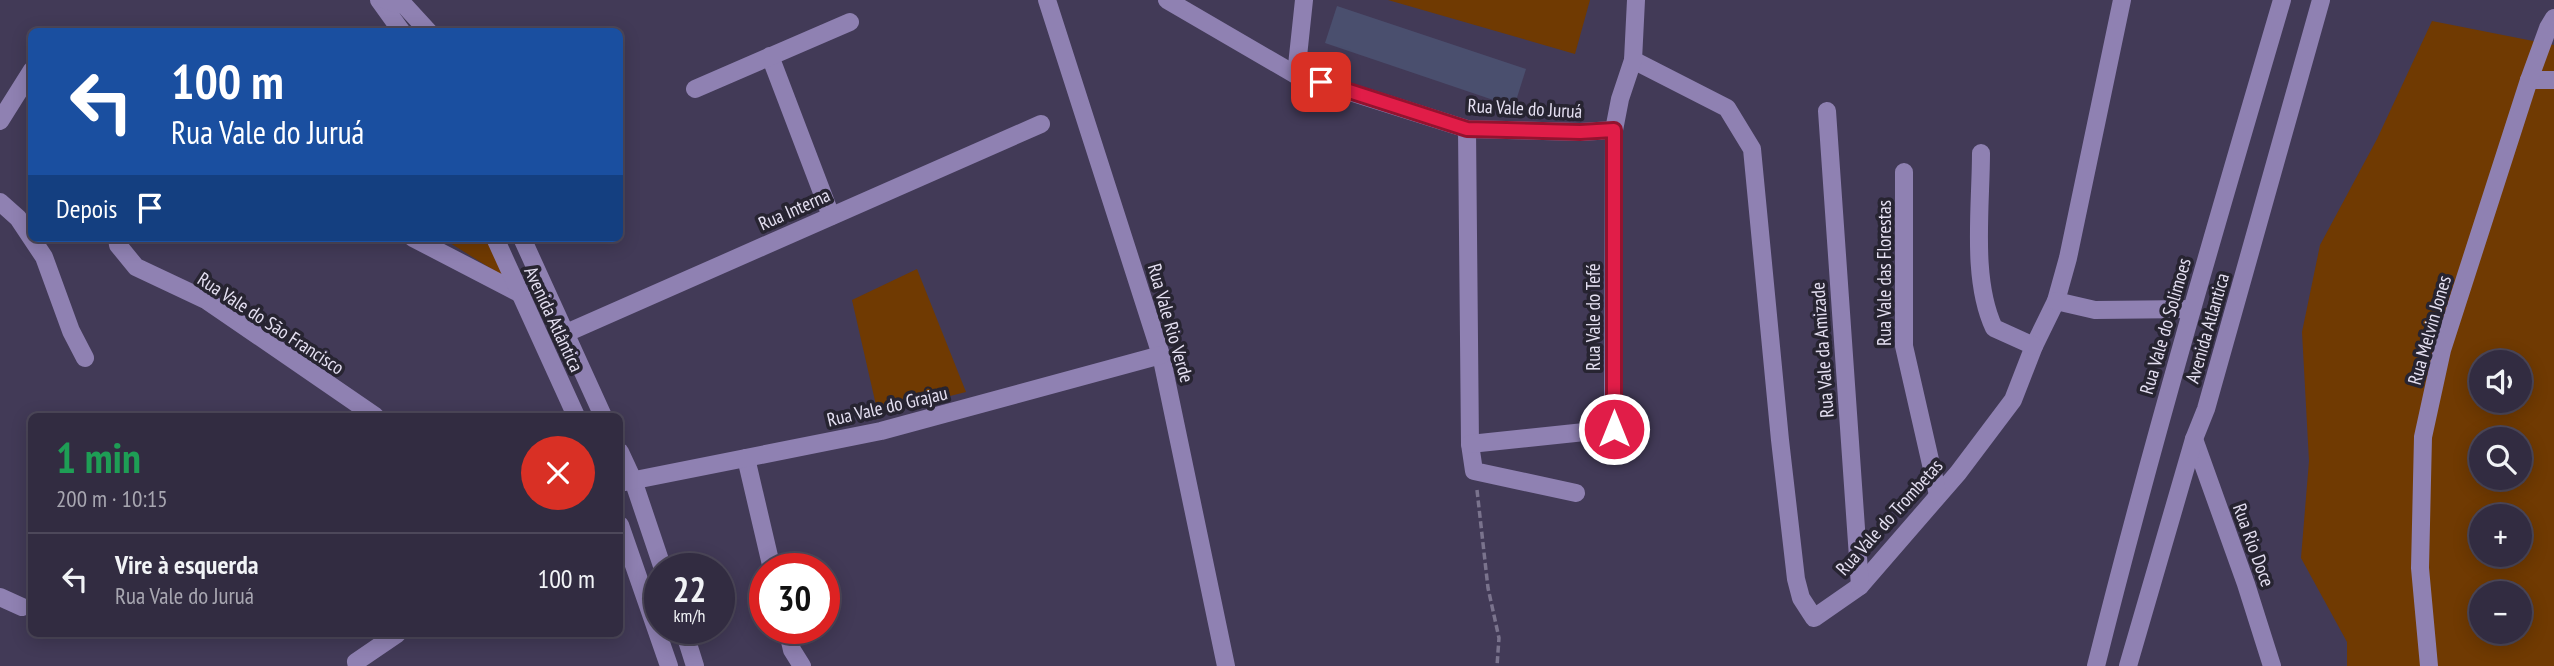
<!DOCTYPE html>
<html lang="pt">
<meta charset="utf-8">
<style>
body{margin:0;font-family:"PT Sans Narrow",sans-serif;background:#3d384c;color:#f1f3f6;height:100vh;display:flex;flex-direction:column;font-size:26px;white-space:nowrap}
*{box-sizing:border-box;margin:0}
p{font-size:23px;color:#a8a7b1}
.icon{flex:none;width:38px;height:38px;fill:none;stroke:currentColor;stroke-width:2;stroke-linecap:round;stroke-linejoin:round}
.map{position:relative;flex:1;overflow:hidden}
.details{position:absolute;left:28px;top:413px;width:595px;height:224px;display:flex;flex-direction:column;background:#322c41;border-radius:10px;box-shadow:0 4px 18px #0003,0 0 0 2px #4d485a}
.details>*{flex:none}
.top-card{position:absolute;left:28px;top:28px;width:595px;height:214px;border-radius:10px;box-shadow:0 4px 18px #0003,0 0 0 2px #4d485a;background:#1a4fa0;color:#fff;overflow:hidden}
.fabs{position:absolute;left:2469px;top:350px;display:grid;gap:14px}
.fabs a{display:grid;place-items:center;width:63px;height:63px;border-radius:50%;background:#322c41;box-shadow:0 4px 18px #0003,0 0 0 2px #4d485a;font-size:35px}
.speed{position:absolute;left:644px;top:553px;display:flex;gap:14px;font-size:35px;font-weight:700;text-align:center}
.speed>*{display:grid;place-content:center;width:91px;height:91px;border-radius:50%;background:#322c41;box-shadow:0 4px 18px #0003,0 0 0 2px #4d485a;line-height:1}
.speed small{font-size:18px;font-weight:400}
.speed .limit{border:10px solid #d22;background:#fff;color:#111}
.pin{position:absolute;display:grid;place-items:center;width:60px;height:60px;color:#fff;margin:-30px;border-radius:14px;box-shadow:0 4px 10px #0006}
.me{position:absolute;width:77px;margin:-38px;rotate:0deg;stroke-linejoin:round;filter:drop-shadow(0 0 5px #0008)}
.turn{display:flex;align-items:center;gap:24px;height:147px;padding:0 28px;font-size:32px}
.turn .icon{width:91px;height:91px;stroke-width:2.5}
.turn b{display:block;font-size:49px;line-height:60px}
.then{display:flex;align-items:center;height:66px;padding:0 28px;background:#0003;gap:14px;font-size:26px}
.round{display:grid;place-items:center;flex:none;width:74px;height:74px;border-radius:37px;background:#3d384c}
.summary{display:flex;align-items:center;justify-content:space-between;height:119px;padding:0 28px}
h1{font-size:42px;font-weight:700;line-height:52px;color:#1e9e55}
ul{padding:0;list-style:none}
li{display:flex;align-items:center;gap:21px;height:91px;padding:0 28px;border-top:2px solid #4d485a}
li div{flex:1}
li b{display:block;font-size:26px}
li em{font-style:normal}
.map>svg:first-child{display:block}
.green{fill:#703a02;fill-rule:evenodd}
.building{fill:#4a4f6e}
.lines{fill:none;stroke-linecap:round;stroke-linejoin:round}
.path{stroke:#7a738d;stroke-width:3.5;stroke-dasharray:7 3.5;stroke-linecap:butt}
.minor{stroke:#8f81b2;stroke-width:18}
.route-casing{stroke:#92132f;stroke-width:18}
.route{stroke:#e11d48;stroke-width:12}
.labels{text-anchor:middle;stroke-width:7;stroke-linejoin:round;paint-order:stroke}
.street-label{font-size:19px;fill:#e5e0f2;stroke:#272431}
</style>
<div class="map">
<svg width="2554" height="666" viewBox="0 0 2554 666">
<rect width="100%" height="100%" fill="#423a57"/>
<g class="green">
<polygon points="1388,0 1590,0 1575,54"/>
<path d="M2432,21L2554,45V666H2347V642L2301,558L2309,461L2302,332L2320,245L2377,139ZM2482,362H2520V401H2482ZM2482,439H2520V478H2482ZM2482,516H2520V555H2482ZM2482,593H2520V632H2482Z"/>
<polygon points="442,238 493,238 511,281"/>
<polygon points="917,269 966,392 878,414 852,300"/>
</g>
<polygon class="building" points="1337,6 1526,69 1514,107 1325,43"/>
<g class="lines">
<polyline class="path" points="1477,490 1488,588 1499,638 1497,666"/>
<g class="minor">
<polyline points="379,0 402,32"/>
<polyline points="385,0 405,6 429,32"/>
<polyline points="1047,0 1161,355 1226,666"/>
<polyline points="1167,0 1296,75 1467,129 1580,132 1614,130"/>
<polyline points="770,56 831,216"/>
<polyline points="1633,60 1727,108 1752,149 1780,440 1796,579 1801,598 1814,618 1860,586 1958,473 2013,400 2034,346 2056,301 2068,258 2122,0"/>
<polyline points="1296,75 1304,0"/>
<polyline points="2529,80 2554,80"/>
<polyline points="695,89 850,22"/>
<polyline points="1827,111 1860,586"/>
<polyline points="0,121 32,70"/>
<polyline points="1467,129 1470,444 1474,471 1576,493"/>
<path d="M1981,153C1981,207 1971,279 1994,328L2034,346"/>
<polyline points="1904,172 1904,346 1938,495"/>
<polyline points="0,202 18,218 44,257 71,331 85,358"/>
<polyline points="117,238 118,245 136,267 206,300 375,416"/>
<polyline points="413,238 521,294"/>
<polyline points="495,238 576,416"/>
<polyline points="522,238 603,416"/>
<polyline points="2056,301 2095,310 2191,309"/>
<polyline points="564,334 1041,124"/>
<polyline points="2194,439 2246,584 2272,666"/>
<polyline points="1470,444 1613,429 1614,130 1620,99 1633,60 1636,0"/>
<polyline points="620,452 633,480 663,569"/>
<polyline points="746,458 772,569"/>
<polyline points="620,483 881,431 1161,355"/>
<polyline points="620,525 669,666"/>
<polyline points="0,597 22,607"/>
<polyline points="683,628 695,666"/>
<polyline points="787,628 792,650 802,666"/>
<polyline points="357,666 356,662 397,634"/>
<path d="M2096,666C2152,442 2217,221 2282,0"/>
<polyline points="2128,666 2194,439 2206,409 2321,0"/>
<polyline points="2429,666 2420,568 2423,437 2442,350 2529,80 2548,28 2554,18"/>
</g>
</g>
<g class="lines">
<g class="route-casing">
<polyline id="route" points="1321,82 1467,129 1580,132 1614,130 1614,429"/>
</g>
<use href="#route" class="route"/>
</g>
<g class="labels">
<g class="street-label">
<text transform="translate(1525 108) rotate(3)" y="7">Rua Vale do Juruá</text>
<text transform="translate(794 209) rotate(-24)" y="7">Rua Interna</text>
<text transform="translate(1884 273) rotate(-90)" y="7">Rua Vale das Florestas</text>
<text transform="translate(1593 317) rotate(-90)" y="7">Rua Vale do Tefé</text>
<text transform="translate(554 319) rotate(65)" y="7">Avenida Atlântica</text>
<text transform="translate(271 323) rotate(33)" y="7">Rua Vale do São Francisco</text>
<text transform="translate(1171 323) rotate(74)" y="7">Rua Vale Rio Verde</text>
<text transform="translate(2165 326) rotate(-74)" y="7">Rua Vale do Solimoes</text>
<text transform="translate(2207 328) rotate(-74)" y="7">Avenida Atlantica</text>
<text transform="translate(2429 330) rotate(-74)" y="7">Rua Melvin Jones</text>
<text transform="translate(1822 350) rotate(-94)" y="7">Rua Vale da Amizade</text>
<text transform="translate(887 406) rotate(-13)" y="7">Rua Vale do Grajau</text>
<text transform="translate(1889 517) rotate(-48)" y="7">Rua Vale do Trombetas</text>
<text transform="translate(2254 545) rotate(70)" y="7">Rua Rio Doce</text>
</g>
</g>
</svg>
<div class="fabs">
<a><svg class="icon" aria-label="sound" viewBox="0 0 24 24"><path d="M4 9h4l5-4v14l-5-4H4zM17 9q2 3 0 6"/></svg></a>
<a><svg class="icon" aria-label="search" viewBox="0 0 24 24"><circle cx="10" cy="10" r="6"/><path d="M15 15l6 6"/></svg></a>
<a>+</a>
<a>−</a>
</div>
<div class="speed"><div>22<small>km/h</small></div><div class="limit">30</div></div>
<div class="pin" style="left:1321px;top:82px;background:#d93025"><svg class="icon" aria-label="arrive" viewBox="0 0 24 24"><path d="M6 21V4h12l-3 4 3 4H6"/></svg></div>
<svg class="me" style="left:1614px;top:429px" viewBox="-20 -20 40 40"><circle r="17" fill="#e11d48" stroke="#fff" stroke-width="3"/><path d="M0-11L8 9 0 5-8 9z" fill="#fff"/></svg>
<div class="top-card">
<div class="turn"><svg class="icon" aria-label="left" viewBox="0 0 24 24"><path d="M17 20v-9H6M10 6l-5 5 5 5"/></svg><div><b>100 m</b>Rua Vale do Juruá</div></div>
<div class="then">Depois<svg class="icon" aria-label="arrive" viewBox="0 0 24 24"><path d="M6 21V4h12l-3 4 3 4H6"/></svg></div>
</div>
<section class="details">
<div class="summary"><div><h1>1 min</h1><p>200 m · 10:15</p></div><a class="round" style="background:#d93025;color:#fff"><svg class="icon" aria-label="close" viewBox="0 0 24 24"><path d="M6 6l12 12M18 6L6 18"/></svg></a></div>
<ul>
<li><svg class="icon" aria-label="left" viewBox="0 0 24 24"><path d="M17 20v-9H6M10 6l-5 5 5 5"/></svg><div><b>Vire à esquerda</b><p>Rua Vale do Juruá</p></div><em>100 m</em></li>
</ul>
</section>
</div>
